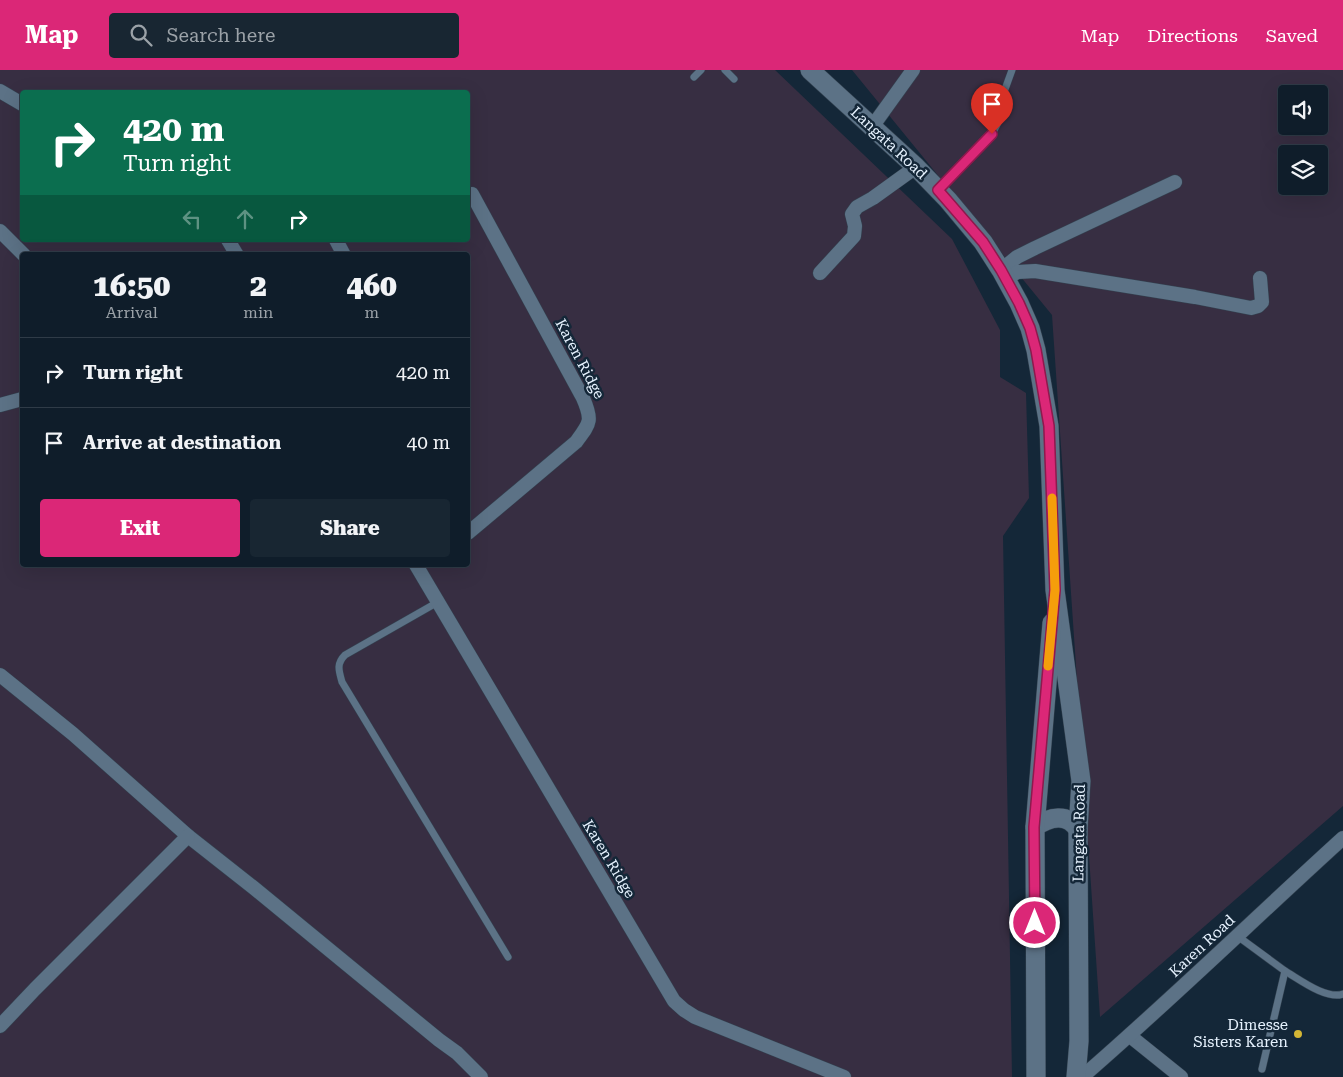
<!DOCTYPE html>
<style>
body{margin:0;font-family:"Roboto Serif",serif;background:#182632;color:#f1f3f6;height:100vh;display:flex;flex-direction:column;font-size:19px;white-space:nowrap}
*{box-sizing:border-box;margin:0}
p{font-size:16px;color:#9ba2a8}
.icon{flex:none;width:28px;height:28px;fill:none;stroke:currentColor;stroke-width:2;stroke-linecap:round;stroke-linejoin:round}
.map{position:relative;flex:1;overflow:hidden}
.panel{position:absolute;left:20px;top:182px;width:450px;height:315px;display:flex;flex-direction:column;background:#0f1d2a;border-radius:5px;box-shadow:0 5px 20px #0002,0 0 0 1px #2f3b47}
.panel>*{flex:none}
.hud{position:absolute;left:20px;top:20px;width:450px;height:152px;border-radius:5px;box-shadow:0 5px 20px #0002,0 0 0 1px #2f3b47;background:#0b6e4f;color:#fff;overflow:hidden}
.buttons{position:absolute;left:1278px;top:15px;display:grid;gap:10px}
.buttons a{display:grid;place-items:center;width:50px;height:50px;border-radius:5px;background:#0f1d2a;box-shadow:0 5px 20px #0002,0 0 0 1px #2f3b47;font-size:25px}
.pin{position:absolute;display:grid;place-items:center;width:42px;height:42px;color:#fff;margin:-51px -21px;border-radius:50% 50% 50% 0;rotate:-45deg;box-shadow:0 0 5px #0007}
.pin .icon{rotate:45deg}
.me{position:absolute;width:55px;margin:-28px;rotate:0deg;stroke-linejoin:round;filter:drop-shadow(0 0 4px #0008)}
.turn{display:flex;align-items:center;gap:18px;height:105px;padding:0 20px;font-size:22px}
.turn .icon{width:65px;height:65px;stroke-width:2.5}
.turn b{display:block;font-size:35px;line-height:42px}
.lanes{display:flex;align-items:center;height:48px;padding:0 20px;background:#0003;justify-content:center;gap:25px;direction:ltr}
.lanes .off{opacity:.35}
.eta{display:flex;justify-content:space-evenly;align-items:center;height:85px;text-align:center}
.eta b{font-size:30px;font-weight:800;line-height:35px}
.action{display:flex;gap:10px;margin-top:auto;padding:10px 20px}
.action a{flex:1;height:58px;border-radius:5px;background:#db2777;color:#fff;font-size:20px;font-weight:800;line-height:58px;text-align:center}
.action a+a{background:#182632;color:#f1f3f6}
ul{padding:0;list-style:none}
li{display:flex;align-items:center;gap:15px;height:70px;padding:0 20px;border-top:1px solid #2f3b47}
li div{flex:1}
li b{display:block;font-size:19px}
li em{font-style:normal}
header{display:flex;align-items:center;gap:30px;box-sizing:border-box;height:70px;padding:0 25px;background:#db2777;color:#fff}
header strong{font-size:24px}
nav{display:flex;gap:28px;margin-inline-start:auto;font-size:18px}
.search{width:350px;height:45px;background:#182632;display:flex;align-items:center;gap:12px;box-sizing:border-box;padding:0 18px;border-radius:5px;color:#9ba2a8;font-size:19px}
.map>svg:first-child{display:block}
.green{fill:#372e42;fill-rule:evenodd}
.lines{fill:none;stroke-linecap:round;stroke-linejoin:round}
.service-casing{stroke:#334250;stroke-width:8}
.minor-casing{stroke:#334250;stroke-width:15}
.secondary-casing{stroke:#334250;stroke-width:20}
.service{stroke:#5c7286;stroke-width:7}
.minor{stroke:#5c7286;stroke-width:14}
.secondary{stroke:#5c7286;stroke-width:19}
.route-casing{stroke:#8e194d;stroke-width:12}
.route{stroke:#db2777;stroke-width:9}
.slow{stroke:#f59e0b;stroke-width:9}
.poi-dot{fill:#d4b635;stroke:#142738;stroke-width:2}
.labels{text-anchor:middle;stroke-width:5;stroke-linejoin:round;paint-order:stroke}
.street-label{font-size:15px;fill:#e6f2fe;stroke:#142738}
.poi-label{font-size:15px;fill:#e6f2fe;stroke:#142738;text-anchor:end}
</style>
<header>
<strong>Map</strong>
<div class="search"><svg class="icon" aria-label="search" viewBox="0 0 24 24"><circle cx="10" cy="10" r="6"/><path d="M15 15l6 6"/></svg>Search here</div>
<nav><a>Map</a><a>Directions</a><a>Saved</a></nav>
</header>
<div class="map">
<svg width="1343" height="1007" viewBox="0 0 1343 1007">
<rect width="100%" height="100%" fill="#142738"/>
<g class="green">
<path d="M0,0H775L952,169L1000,260V307L1026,323L1029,428L1003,466L1012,1007H0ZM22,22H468V170H22ZM22,185H468V495H22Z"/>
<path d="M852,0H1343V736L1100,947L1052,245ZM1286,24H1319V56H1286ZM1286,84H1319V116H1286Z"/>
</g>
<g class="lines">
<g class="service-casing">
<g id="service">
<polyline points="725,0 734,9"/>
<polyline points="694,7 701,0"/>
<polyline points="939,120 992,64 1002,45 1004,22 1012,0"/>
<path d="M438,532L345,585C336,594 339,601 342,612L508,887"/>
<polyline points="1236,865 1285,901 1262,999"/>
<path d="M1285,901C1299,909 1326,930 1343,924"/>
</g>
</g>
<g class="minor-casing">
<g id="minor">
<polyline points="0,21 22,34"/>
<polyline points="872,57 913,0"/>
<polyline points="0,161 24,185"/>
<polyline points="228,170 237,185"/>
<polyline points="336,170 344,185"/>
<polyline points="1001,200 1017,187 1035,178 1175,112"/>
<polyline points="820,203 854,166 855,156 852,144 857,137 873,128 916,97"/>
<polyline points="1005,208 1018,202 1035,201 1195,227 1251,238 1258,236 1262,232 1260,208"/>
<polyline points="0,335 22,329"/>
<path d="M468,463L576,372C590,353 593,351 583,328L472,124"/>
<polyline points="416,495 674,931 684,940 695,947 844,1007"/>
<polyline points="0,605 73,664 188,766 254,818 439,970 457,983 481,1007"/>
<polyline points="0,956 35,919 188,766"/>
<polyline points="1130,966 1181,1007"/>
<path d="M1082,1007C1171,930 1256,847 1343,768"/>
</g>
</g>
<g class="secondary-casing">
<g id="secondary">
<polyline points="810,0 916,97 948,130 983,172 1001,200 1019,233 1030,258 1036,280 1049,356 1055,520 1081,711 1078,760 1079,971 1076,1007"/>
<path d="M1035,757C1049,747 1068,742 1078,760"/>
<polyline points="1036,1007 1035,757 1052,553"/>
</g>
</g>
<use href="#service" class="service"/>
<use href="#minor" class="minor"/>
<use href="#secondary" class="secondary"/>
</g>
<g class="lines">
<g class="route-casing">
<polyline id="route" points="992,64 938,120 983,172 1001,200 1019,233 1030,258 1036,280 1049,356 1055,520 1034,757 1035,853"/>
</g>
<use href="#route" class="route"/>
<polyline class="slow" points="1048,596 1055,520 1052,428"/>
</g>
<circle class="poi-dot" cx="1298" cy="964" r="5"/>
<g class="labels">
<g class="street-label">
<text transform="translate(889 73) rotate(43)" y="5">Langata Road</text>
<text transform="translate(580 289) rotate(62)" y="5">Karen Ridge</text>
<text transform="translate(1079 763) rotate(-89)" y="5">Langata Road</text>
<text transform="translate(609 789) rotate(59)" y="5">Karen Ridge</text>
<text transform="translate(1202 876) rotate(-43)" y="5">Karen Road</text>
</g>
<g class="poi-label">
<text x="1288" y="960">Dimesse<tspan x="1288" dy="17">Sisters Karen</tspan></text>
</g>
</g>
</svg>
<div class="buttons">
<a><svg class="icon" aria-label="sound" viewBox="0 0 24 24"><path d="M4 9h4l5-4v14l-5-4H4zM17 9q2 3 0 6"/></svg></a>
<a><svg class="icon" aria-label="layers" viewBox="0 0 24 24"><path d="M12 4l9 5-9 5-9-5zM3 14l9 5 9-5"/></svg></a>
</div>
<div class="pin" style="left:992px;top:64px;background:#d93025"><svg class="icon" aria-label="arrive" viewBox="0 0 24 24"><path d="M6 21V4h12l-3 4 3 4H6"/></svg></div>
<svg class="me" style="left:1035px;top:853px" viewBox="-20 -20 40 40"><circle r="17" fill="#db2777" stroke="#fff" stroke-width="3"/><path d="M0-11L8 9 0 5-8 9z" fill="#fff"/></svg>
<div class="hud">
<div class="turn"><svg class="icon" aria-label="right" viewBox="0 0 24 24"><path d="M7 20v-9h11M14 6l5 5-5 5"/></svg><div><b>420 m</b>Turn right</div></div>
<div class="lanes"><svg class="icon off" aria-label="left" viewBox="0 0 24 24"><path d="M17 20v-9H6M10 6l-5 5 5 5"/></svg><svg class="icon off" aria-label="ahead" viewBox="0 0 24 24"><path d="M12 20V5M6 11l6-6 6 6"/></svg><svg class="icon" aria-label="right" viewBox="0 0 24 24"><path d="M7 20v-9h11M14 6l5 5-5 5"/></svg></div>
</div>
<section class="panel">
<div class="eta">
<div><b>16:50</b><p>Arrival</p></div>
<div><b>2</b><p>min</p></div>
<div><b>460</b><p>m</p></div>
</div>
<ul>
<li><svg class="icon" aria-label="right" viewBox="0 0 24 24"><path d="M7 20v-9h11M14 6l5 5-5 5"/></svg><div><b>Turn right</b></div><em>420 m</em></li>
<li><svg class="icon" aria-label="arrive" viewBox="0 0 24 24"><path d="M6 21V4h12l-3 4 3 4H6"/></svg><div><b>Arrive at destination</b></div><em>40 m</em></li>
</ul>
<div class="action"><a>Exit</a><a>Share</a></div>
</section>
</div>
